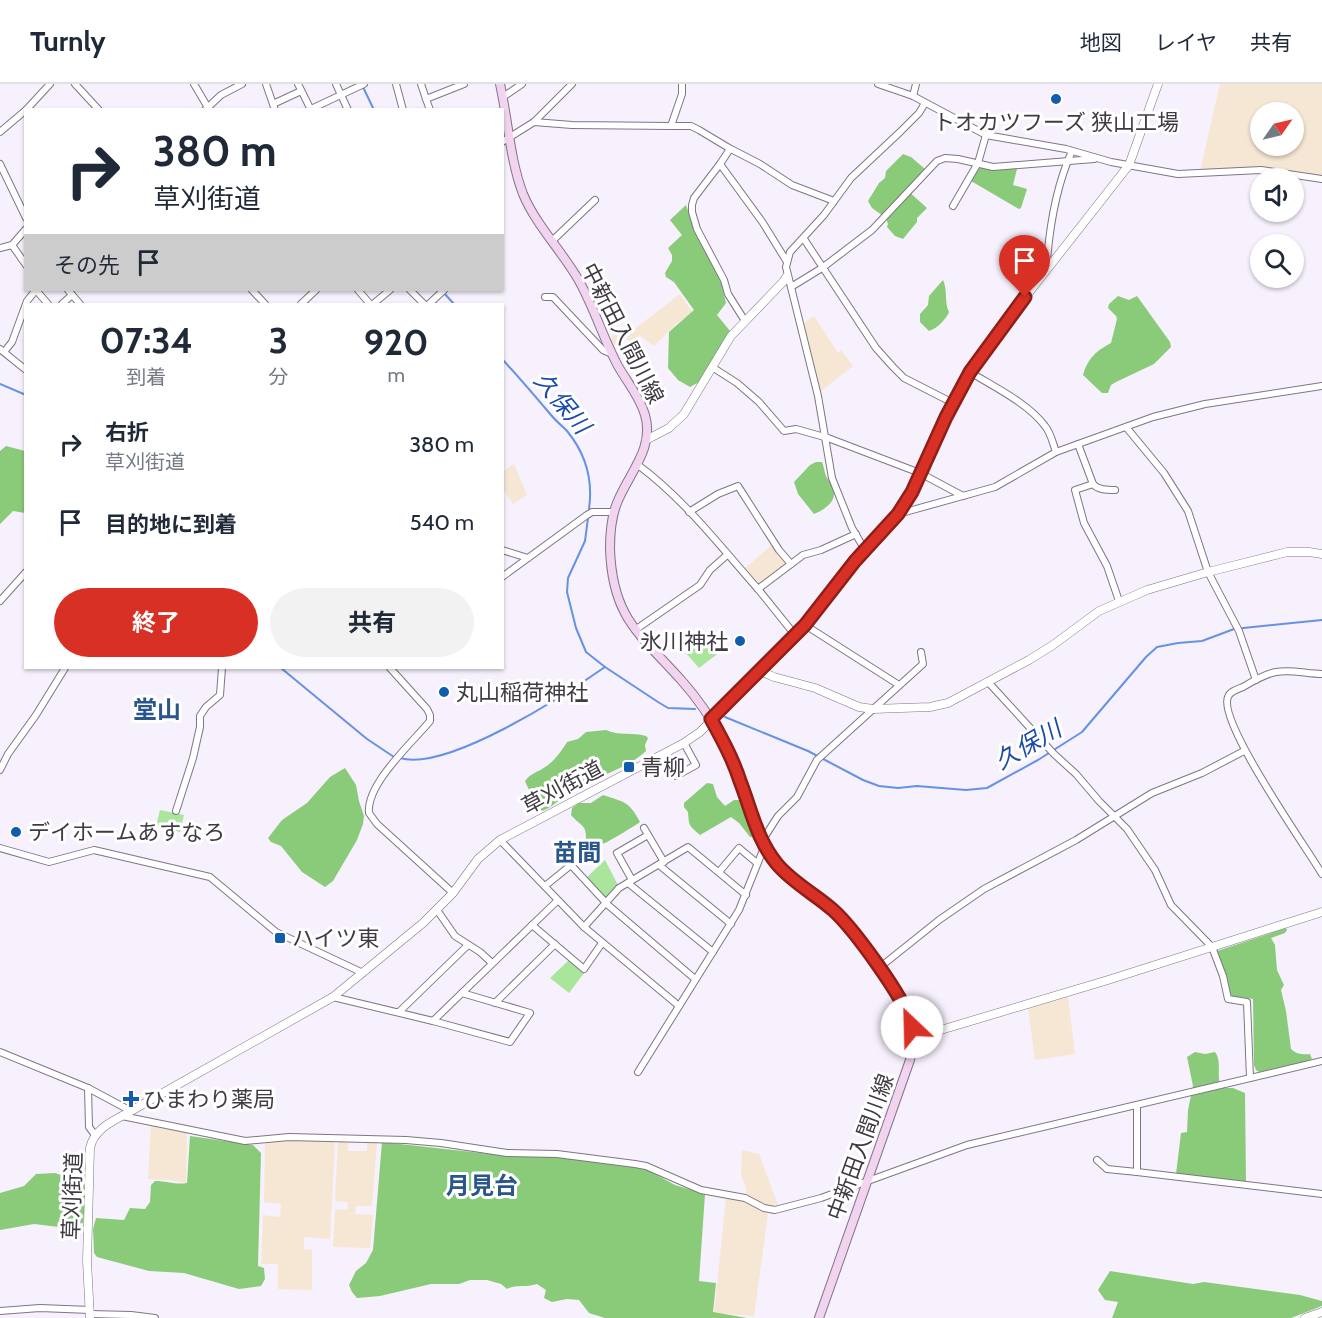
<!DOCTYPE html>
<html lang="ja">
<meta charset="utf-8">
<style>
body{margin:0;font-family:Cabin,"Noto Sans JP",sans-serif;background:#f2f2f3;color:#1f2937;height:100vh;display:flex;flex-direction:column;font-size:22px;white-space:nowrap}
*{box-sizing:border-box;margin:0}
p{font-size:20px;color:#747a83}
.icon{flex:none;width:33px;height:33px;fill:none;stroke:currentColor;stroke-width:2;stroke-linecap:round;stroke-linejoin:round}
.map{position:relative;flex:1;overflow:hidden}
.details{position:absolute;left:24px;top:219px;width:480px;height:366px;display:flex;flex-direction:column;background:#fff;border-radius:0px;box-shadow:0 2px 4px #0004}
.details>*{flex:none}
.hud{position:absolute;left:24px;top:24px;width:480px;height:183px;border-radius:0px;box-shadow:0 2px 4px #0004;background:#fff;color:#1f2937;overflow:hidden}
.needle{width:39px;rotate:56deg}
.buttons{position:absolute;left:1250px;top:18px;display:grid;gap:12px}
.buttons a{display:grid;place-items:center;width:54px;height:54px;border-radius:50%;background:#fff;box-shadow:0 2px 4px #0004;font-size:30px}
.pin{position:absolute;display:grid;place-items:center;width:51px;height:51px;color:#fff;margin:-62px -26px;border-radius:50% 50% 50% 0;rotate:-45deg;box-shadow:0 0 6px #0007}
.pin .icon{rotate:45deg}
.me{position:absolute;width:66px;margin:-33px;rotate:336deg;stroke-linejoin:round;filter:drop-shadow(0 0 4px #0008)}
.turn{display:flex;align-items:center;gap:21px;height:126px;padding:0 30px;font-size:27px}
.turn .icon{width:78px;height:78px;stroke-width:2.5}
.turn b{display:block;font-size:42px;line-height:51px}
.then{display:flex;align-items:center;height:57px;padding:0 30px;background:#0003;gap:12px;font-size:22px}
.eta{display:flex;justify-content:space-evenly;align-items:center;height:102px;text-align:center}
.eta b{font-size:36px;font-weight:700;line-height:42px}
.action{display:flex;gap:12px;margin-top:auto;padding:12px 30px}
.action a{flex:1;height:69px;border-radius:36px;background:#d93025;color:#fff;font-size:24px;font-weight:700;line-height:69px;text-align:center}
.action a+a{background:#f2f2f3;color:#1f2937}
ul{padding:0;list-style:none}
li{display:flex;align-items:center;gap:18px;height:78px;padding:0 30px}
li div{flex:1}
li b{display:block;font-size:22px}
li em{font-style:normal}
header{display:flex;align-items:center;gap:36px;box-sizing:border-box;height:84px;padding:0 30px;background:#fff;border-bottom:2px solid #e0e1e3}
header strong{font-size:28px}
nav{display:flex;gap:33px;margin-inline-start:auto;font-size:21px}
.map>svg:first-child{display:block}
.industrial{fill:#f6e7d4;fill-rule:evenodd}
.green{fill:#aae59c}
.forest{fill:#8acb7a}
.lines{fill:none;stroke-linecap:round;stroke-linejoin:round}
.stream{stroke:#6692e3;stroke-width:2}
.minor-casing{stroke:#7f7587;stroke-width:8}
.tertiary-casing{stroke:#7f7587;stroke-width:9}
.secondary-casing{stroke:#7f7587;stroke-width:10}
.minor{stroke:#fff;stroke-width:6}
.tertiary{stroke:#fff;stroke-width:8}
.secondary{stroke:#f2d4f1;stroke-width:8}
.route-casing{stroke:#8d1f18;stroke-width:15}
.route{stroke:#d93025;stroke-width:10}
.poi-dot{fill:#115cab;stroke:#fff;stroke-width:2}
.labels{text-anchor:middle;stroke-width:6;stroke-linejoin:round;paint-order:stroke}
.poi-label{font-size:22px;fill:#403b43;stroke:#fff;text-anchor:start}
.street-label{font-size:22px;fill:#403b43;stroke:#fff}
.water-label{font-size:24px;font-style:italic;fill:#1b4ba9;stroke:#fff}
.neighbourhood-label{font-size:24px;font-weight:bold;fill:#2a568b;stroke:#fff}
</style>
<header>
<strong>Turnly</strong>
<nav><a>地図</a><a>レイヤ</a><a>共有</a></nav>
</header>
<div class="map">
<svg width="1322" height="1234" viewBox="0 0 1322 1234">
<rect width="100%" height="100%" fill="#f7f0fd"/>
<g class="industrial">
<path d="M1220,0H1322V93L1262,85L1200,87ZM1260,28H1293V62H1260Z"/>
<polygon points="680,210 693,229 676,240 654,262 639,251 633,259 621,251 614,262 610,254 626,241 632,247"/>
<polygon points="814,232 838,269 841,266 853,282 821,307 819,306 804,239"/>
<polygon points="514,380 527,411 513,420 503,405 502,388"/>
<polygon points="773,460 788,481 760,502 744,485"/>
<polygon points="1068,912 1075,970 1035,976 1028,924"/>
<polygon points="151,1042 187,1049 186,1099 169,1096 148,1095"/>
<polygon points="283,1055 335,1057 330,1155 304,1153 304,1165 312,1166 312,1206 278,1205 278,1180 261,1180 263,1131 280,1133 281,1120 264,1118 265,1059"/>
<polygon points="338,1057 348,1057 348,1067 367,1067 367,1058 377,1058 372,1122 356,1122 355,1130 373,1131 370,1164 333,1163 335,1125 347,1126 348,1118 335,1117"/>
<polygon points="742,1066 759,1070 778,1121 763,1120 746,1111 747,1106 741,1092"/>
<polygon points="726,1114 745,1117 759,1126 768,1130 754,1232 714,1229"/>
</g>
<g class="green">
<polygon points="704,552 720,568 699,584 685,568"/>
<polygon points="160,726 184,731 180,748 156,742"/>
<polygon points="605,776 618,801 607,813 604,813 586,794"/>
<polygon points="569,876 584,889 569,909 550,894"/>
</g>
<g class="forest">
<polygon points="903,70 911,73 925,85 907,106 927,124 917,134 917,138 903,155 895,152 887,143 888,140 886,134 872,124 868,117 879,99 885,94 886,87"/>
<polygon points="980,83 993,85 1017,85 1013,101 1027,105 1021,124 1019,125 971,97"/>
<polygon points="686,121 695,146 720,193 726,219 717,231 730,247 699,298 690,303 678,296 668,284 669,248 694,226 674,198 666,193 665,189 672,177 672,171 668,164 682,151 670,136"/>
<path d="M943,196C948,207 944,218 949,228C947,234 937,245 929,247L920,238V230L928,221L929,212Z"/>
<path d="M1118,212L1129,216L1137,212L1170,258L1171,263L1154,280L1116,298L1111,301L1108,309H1102L1083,291C1088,274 1096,267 1111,259L1117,235L1116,232L1108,224L1109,220Z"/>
<polygon points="6,362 25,367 25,429 13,427 0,440 0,367"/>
<path d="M816,378H822C824,382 824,387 826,392C828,396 832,400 833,405C838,417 824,426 814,430L798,410L794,398L810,381Z"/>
<path d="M606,646C619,652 632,648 646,652L648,654L645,661L646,667C631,681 614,686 596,695C587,700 570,708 562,714C556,719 550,724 542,727C536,721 529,706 525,697C530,690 535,689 542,685C554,678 560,669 567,658L578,655L586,648Z"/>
<polygon points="345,684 356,701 359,717 364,732 363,740 357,756 333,797 325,803 302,788 281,762 271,758 268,754 282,736 307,719 330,693"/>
<path d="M707,699L713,700L717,713L725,722L734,716H742L752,744L753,753H750L739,739L731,733L700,751C689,741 689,743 688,728L684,723V719Z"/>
<path d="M603,711C624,718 629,717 640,738C638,740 608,758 605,759C600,761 600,760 595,758L591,761L586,759C587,739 582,744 571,731L572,724L579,719H591Z"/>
<path d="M1286,844L1287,846L1285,849L1271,854L1275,861L1277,886L1284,901L1281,906L1286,927L1291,965C1296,970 1303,971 1310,970L1312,975L1297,980L1259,988L1256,986L1254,981L1253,915L1232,912L1230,909L1217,867Z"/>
<path d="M1195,968L1205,970L1215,968C1223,979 1215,993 1222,1004H1233L1245,1009L1246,1099L1176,1090L1181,1049L1187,1048L1188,1026L1193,1002L1187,973Z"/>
<path d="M190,1052L253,1061L261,1069L258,1182L264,1184L265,1195L261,1202L239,1205L184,1189L149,1187L97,1173L94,1169L93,1145L96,1134L124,1136L130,1124L145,1125L150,1118L151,1101L155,1097C167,1097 176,1101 187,1099Z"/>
<path d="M382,1058L508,1072L557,1073L644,1084L675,1101L705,1110L699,1197L716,1199L713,1228L747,1234H605L589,1229L579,1216L567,1215L552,1218L544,1214L546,1206L537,1200C526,1204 515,1200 507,1205L501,1200L487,1196H470L459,1200H431L380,1212L357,1214L352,1208L349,1201L356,1187L366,1179L373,1166Z"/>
<polygon points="55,1089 82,1098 86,1107 83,1139 59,1143 34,1140 0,1146 0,1109 24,1102 36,1090"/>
<polygon points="1110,1187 1193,1200 1204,1198 1300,1211 1322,1217 1322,1222 1291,1234 1112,1234 1118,1218 1105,1216 1098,1206"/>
</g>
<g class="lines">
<g class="stream">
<polyline points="363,3 374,26"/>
<polyline points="443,208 454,220"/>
<path d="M502,275C519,293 535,312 551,331C556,337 562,342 567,347C586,370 593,397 589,425"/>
<polyline points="0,300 26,311"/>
<polyline points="588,434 585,457 568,494 567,508 576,544 586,568 605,583 658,618 668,624 695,625"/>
<polyline points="281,584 367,655 394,673"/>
<polyline points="725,633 808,667 863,696 879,702 898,704 917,702 966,706 987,704 1038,676 1082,648 1146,573 1157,563 1178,559 1202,557 1234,545 1322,536"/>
<path d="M400,674C447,688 565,611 605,583"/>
</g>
<g class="minor-casing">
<g id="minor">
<polyline points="75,0 99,26"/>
<polyline points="194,0 207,22"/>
<polyline points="266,0 275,26"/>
<polyline points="298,0 311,26"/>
<polyline points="336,0 348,26"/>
<polyline points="396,0 403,26"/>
<polyline points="421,0 426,15 464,0"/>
<polyline points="682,0 682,10 671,42 691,42 699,46 729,64 760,80 792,101 834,117"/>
<polyline points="878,0 913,12 986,51 1066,65 1111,78 1178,90 1261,86 1322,95"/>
<polyline points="913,12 916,0"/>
<polyline points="503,13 522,0"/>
<polyline points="426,15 430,26"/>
<polyline points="273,20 301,7"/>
<polyline points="311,25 364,0"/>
<polyline points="26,26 50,0"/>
<polyline points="205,26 221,11 242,0"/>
<polyline points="534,38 572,41 671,42"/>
<polyline points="0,48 26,26"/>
<polyline points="502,58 534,38 572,0"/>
<polyline points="730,65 720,80 763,139 787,178"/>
<polyline points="0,80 26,134"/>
<polyline points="720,80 694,114 692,121 692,128 697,145 724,196 728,210 745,237"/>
<polyline points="953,122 978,79 986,51"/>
<polyline points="804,155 876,264 893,283 904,294 953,319"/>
<polyline points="552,157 595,116"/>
<polyline points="12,161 26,181"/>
<polyline points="0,164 12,161 26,145"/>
<path d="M1049,182L1047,176C1050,140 1057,100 1072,67"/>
<polyline points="791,203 822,184 872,146 937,77 945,74 958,75 993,83 1094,75"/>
<polyline points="36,206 48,220"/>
<polyline points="68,206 80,220"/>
<polyline points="252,206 265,220"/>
<polyline points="358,206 370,220"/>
<polyline points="410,206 424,220"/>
<polyline points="545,213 553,213 603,266 612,270"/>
<polyline points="62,220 72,211"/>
<polyline points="301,220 316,206"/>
<polyline points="373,220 390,206"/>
<polyline points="429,220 444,206"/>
<polyline points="0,265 26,286"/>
<polyline points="4,268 12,258 27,217 36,206"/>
<polyline points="712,283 737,299 759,318 784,347 796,345 828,354 920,389 963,412"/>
<path d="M970,288C994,303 1028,319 1045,342C1051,349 1053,360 1056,368"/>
<polyline points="1126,343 1164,389 1188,427 1208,488 1239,547 1256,596"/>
<path d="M1078,360L1093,400C1098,406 1107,406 1115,406"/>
<path d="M638,381C684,415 720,462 758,505L803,471L821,466L856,450"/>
<polyline points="1093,400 1075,406 1084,439 1107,482 1119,517"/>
<polyline points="689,428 718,410 738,402 779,466 791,480"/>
<polyline points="898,430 995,403 1056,368 1153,333 1205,320 1322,302"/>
<polyline points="502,466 528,474"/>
<polyline points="865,466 852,444 832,394 818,312 786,183 790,168 824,131 851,94 900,48 919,29 925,19"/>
<polyline points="502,493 587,431 592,428 614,428"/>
<polyline points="758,505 795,551"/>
<polyline points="0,517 26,488"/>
<polyline points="805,541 899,601"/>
<polyline points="635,546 700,501 710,486 727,471"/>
<path d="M390,584L427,625L430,631V637C412,659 366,700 369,729L377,740L453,809"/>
<path d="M1322,590C1307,590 1291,585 1276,588C1265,590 1253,597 1243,603C1238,605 1230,607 1228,613C1217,637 1306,763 1322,790"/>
<polyline points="989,599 1054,670 1076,690 1099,717 1127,745 1155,786 1171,821 1212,863 1223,892 1228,915 1247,918 1250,994"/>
<polyline points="660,672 666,682 676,692 696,681 684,659"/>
<polyline points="0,686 8,670 36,631 65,584"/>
<polyline points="176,727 193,674 200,643 200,632 206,623 220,611 222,584"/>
<polyline points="644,744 664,778"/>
<polyline points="500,756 584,843 679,922"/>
<polyline points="762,757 778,732 797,713 817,676 923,580 921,568"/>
<polyline points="0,764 49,778 94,766 210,793 276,848 363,889"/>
<polyline points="659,781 731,840"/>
<polyline points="719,788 739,764 757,779"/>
<polyline points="632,796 617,769 648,751"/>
<polyline points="628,799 713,868"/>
<polyline points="545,802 571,781 608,821 695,895"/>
<polyline points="437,826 455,852 480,868 492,879"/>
<polyline points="532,841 584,885 602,859"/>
<polyline points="584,843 619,804 688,763 746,811"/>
<polyline points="879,884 939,836 984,805 1076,756 1152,709 1202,689 1244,667"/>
<polyline points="333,913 433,937 510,958 530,929 462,909"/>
<polyline points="495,919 555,860"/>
<polyline points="399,928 468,861"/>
<polyline points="433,937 557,817"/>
<polyline points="0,968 88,1004 131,1027"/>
<polyline points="638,988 739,826 765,761"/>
<polyline points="88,1004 89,1043 95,1051"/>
<polyline points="1137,1021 1137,1088 1322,1110"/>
<polyline points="122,1032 245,1057 289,1053 406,1056 441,1059 507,1069 557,1070 635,1080 646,1082 701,1106 745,1114 764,1124 775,1126 821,1114 967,1061 1322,977"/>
<polyline points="1097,1076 1107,1085 1137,1088"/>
<polyline points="0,1227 40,1224 90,1226"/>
<polyline points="90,1230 131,1231 155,1234"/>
</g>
</g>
<g class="tertiary-casing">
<g id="tertiary">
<polyline points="646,356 669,344 684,330 731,252 783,198 787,192"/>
<polyline points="758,586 774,593 815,604 859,623 873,625 930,623 948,619 1029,576 1053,561 1099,527 1147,506 1208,488 1287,468 1309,468 1322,470"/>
<polyline points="914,954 1108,896 1322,828"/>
<path d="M90,1234L87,1177L90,1064C94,1044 115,1036 131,1027L333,913L423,839L453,809L478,775L500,756L684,659L700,648L805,541L855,477L898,430L912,408L946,333L970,288L1001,244L1129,81L1158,0"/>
<polyline points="1305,1234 1322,1228"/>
</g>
</g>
<g class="secondary-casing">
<path id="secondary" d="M500,0C508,36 510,76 523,110C536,141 561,166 578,195C594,223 603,254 618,282C627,298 640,313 645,331C655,365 628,390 617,419C611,434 610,449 610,464C612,534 640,550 682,597C699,616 712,636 724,658C743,692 747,733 768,767C784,794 812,806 834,827C853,844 905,914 911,937C914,950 913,963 910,976L819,1234"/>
</g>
<use href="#minor" class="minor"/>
<use href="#tertiary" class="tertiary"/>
<use href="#secondary" class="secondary"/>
</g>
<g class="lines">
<g class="route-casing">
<path id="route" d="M912,943C908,918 853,844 833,826C815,810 793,799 777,780C757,756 751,725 740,697C733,675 722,655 711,635L805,541L855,477L898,430L912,408L946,333L970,288L1025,213"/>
</g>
<use href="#route" class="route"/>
</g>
<g class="poi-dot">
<circle cx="1056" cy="15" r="6"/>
<circle cx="740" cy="557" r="6"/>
<circle cx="444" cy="608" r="6"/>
<rect x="623" y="677" width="12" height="12" rx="3"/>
<circle cx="16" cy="748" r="6"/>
<rect x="274" y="848" width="12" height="12" rx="3"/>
<path d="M128 1006h6v6h6v6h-6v6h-6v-6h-6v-6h6z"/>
</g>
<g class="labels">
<g class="poi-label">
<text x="1056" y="46" text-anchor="middle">トオカツフーズ 狭山工場</text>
<text x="728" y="565" text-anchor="end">氷川神社</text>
<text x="456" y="616">丸山稲荷神社</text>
<text x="641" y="691">青柳</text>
<text x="28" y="756">デイホームあすなろ</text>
<text x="292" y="862">ハイツ東</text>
<text x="143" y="1023">ひまわり薬局</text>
</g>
<g class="street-label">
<text transform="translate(623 249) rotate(63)" y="8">中新田入間川線</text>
<text transform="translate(562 703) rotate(-28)" y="8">草刈街道</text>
<text transform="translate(860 1063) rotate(-70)" y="8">中新田入間川線</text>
<text transform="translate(72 1112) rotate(-88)" y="8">草刈街道</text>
</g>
<g class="water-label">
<text transform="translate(562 319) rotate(50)" y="8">久保川</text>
<text transform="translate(1028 661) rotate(-30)" y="8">久保川</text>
</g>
<g class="neighbourhood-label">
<text x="157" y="634">堂山</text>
<text x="577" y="777">苗間</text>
<text x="482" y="1110">月見台</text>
</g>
</g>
</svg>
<div class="buttons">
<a><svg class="needle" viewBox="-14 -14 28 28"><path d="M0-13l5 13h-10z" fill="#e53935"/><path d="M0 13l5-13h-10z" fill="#747a83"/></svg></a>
<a><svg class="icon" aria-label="sound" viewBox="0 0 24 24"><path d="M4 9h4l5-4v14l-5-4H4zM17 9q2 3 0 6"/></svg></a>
<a><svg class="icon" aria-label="search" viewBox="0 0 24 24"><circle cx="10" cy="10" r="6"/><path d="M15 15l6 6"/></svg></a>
</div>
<div class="pin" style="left:1025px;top:213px;background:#d93025"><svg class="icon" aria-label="arrive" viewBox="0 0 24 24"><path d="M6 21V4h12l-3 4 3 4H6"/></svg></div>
<svg class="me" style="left:912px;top:943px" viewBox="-20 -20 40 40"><circle r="19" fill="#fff"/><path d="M0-13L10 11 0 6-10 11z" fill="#d93025"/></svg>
<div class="hud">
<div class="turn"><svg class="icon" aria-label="right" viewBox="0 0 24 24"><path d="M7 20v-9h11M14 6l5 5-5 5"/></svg><div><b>380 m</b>草刈街道</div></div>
<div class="then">その先<svg class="icon" aria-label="arrive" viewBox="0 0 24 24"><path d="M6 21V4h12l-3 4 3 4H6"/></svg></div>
</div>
<section class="details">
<div class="eta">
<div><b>07:34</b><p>到着</p></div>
<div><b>3</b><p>分</p></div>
<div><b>920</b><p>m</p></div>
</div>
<ul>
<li><svg class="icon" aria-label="right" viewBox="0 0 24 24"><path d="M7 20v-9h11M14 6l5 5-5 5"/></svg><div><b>右折</b><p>草刈街道</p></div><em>380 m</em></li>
<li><svg class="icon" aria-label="arrive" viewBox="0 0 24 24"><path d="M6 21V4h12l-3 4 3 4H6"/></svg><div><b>目的地に到着</b></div><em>540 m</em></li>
</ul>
<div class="action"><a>終了</a><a>共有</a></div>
</section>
</div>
